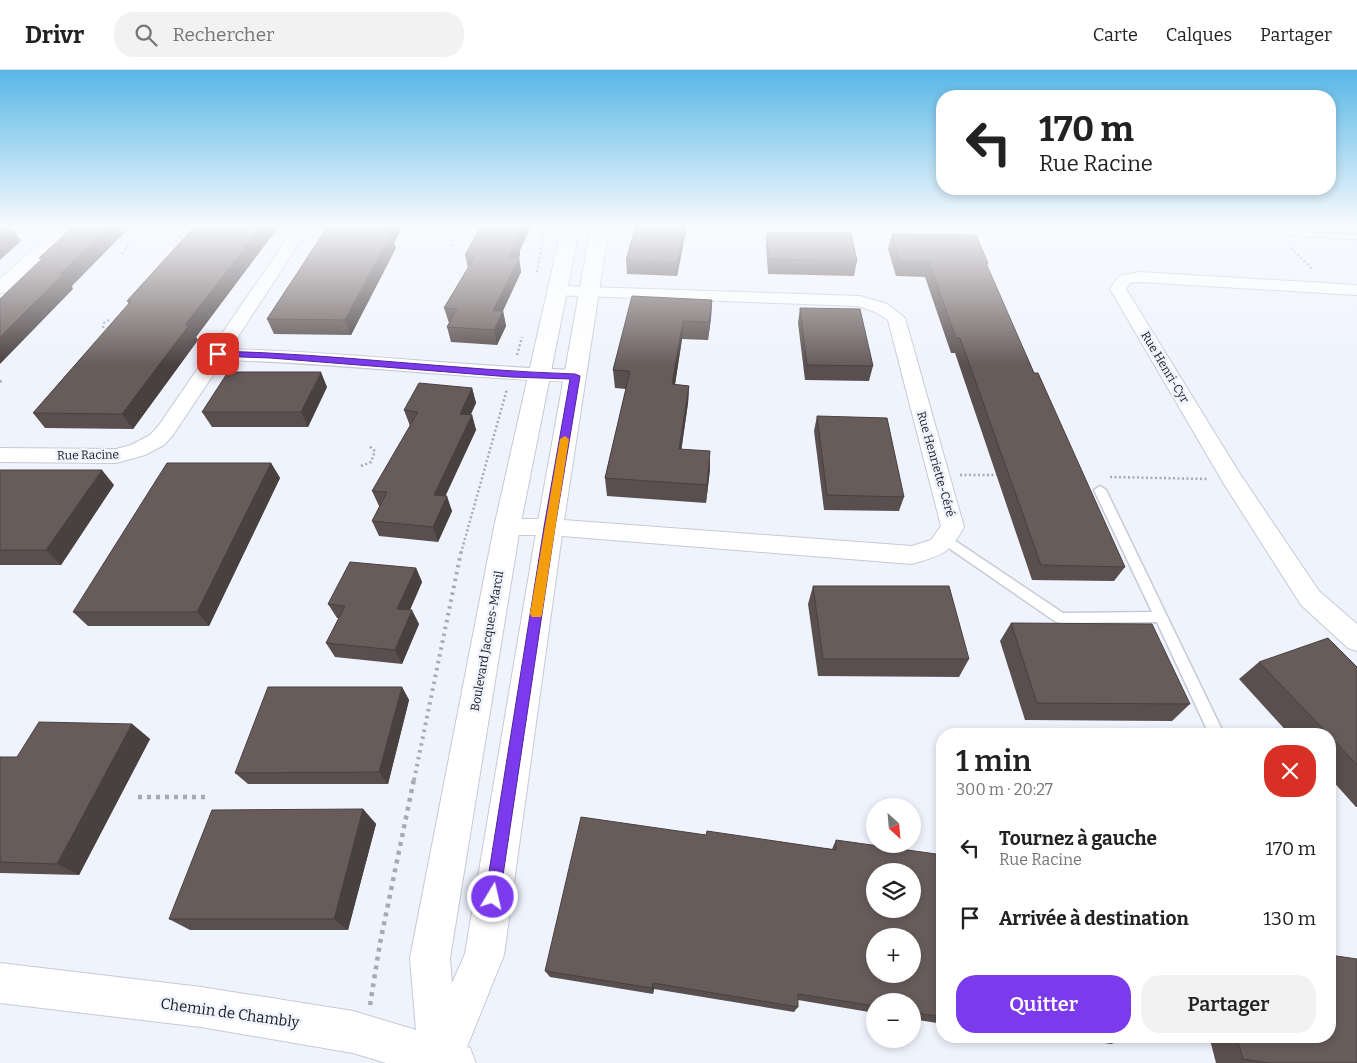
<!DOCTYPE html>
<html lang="fr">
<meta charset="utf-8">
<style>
body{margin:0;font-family:Bitter,serif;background:#f2f2f2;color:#222;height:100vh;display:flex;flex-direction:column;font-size:19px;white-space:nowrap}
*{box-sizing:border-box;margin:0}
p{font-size:16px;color:#767676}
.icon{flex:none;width:28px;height:28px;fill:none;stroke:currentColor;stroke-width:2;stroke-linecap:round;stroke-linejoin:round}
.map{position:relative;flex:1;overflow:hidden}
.panel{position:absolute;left:936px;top:658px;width:400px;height:315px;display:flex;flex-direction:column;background:#fff;border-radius:20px;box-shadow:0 2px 8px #0003}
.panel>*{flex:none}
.hud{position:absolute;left:936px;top:20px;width:400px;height:105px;border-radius:20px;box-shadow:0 2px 8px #0003;background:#fff;color:#222;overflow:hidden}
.needle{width:32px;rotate:154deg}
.buttons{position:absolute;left:866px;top:728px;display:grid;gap:10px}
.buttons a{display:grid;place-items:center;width:55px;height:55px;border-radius:50%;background:#fff;box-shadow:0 2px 8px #0003;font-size:25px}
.pin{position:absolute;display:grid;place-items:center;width:42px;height:42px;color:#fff;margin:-21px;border-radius:10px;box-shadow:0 2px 8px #0006}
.me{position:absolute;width:55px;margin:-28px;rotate:9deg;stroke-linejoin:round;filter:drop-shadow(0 0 4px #0008)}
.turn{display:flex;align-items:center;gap:18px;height:105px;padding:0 20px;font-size:22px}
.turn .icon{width:65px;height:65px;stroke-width:2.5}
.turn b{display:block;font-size:35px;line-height:42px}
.round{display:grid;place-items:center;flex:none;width:52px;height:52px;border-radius:20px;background:#f2f2f2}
.head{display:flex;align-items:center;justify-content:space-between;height:85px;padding:0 20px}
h1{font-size:30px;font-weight:600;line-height:38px}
.primary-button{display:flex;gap:10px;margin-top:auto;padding:10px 20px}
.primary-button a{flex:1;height:58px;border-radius:20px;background:#7c3aed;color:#fff;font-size:20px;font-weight:600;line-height:58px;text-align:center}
.primary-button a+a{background:#f2f2f2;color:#222}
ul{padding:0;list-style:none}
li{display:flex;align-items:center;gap:15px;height:70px;padding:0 20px}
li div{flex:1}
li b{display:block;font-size:19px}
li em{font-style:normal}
header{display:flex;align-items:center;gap:30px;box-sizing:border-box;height:70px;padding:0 25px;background:#fff;border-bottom:1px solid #e0e0e0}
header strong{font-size:24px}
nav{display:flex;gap:28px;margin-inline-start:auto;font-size:18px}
.search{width:350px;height:45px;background:#f2f2f2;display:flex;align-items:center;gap:12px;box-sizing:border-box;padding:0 18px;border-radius:20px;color:#767676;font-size:19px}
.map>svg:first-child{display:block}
.built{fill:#e0e7f8}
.green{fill:#bbeda0}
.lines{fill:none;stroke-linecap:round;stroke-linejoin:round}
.service-casing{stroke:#c7cad5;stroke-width:3}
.minor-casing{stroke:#c7cad5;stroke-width:2}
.tertiary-casing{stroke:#c7cad5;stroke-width:2}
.path-far2{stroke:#a7aab2;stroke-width:2.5;stroke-dasharray:2 2.5;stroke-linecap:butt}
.path-far1{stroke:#a7aab2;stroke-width:4;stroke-dasharray:2.5 4.5;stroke-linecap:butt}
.path{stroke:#a7aab2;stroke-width:4.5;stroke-dasharray:4 5;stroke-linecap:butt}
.service{fill:#fff;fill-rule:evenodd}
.minor{fill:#fff;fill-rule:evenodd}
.tertiary{fill:#fff;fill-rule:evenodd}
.wall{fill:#594f4e}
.shaded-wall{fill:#494040}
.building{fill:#685c5b;stroke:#494040;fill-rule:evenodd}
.route{fill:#7c3aed;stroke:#51269a}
.slow{fill:#f59e0b}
.labels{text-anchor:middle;stroke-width:5;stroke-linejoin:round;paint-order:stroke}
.street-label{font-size:12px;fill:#181a1d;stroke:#eff3fd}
.near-street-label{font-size:15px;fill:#181a1d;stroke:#eff3fd}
</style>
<header>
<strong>Drivr</strong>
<div class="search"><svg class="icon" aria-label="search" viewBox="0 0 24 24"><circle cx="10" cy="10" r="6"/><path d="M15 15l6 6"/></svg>Rechercher</div>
<nav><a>Carte</a><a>Calques</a><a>Partager</a></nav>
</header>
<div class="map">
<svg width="1357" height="993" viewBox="0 0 1357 993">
<rect width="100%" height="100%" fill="#eff3fd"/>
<polygon class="built" points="1079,156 1357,156 1357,170"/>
<polygon class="green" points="0,156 46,156 38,163 0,164"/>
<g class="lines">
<g class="service-casing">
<g id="service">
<polygon points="1158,156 1202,156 1357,165 1357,169 1162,158"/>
<polygon points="1100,416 1106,420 1224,664 1209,664 1157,552 1061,553 1056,552 940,472 938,469 940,466 948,466 1063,543 1152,542 1094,420"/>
</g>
</g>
<g class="minor-casing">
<g id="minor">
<polygon points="59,156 75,156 6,222 0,223 0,209"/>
<path d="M296,156H310L230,279C345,282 460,296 575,300L582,302L584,306L582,310L575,312C457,308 341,293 223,290L173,365L164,375L145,385L116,393L0,392V378L116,379L131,375L150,365L159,355Z"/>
<polygon points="1140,202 1357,215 1357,225 1140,212 1130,213 1126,219 1240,404 1319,521 1357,554 1357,581 1348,578 1301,535 1224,414 1110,219 1119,206"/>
<path d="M558,216L860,226L887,234L905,248L964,457C949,485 941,485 912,494L550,465H507L499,463L496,457L499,451L507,449H550L912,476L931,470L941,456L888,250L875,242L858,236L552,225L550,221L552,217Z"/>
</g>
</g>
<g class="tertiary-casing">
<polygon id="tertiary" points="562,156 580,156 520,457 450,888 452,913 465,884 537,457 591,156 609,156 563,457 504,885 467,977 470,978 476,993 386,993 353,983 201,957 0,933 0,893 201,917 353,941 416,960 410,888 494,457"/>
</g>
<g class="path-far2">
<polyline points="176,172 181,166"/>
<polyline points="451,176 452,170"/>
<polyline points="1291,178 1313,200"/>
<polyline points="122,184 128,175"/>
<polyline points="537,202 545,156"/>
<polyline points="103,258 104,253 109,250"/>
<polyline points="517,285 522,267"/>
<polyline points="0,312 2,310"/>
<polyline points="361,396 371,392 375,381 369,376"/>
<polyline points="960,405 999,405"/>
<polyline points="1110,407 1207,409"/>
<polyline points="461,483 507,319"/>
</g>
<polyline class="path-far1" points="414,710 461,482"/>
<g class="path">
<polyline points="138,727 206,727"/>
<polyline points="370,935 380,873 414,709"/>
</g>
<use href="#service" class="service"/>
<use href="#minor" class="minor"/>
<use href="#tertiary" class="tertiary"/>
</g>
<g class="wall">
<polygon points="195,156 279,156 196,267 198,270 133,359 45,358 33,343 129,234 127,231"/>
<polygon points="328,156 403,156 394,173 396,178 351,265 274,264 267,249"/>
<polygon points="481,156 531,156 531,157 520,180 520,185 519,188 521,202 503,241 506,256 497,275 451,272 447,257 449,253 444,238 468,198 465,185"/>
<polygon points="636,156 687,156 677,206 627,204 626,190"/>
<polygon points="767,162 857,191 854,206 768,204 766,176"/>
<polygon points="892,164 988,193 987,196 1034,303 1125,497 1114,511 1032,510 955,283 951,283 925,207 896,206 888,179"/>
<polygon points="712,230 711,248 708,270 682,269 675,315 689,316 688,333 681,380 710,399 706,433 607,426 605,408 626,319 615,318 613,300"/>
<polygon points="800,238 873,296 869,311 805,310 798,253"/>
<polygon points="327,317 308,357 212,357 202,342"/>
<polygon points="472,318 476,333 471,344 472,345 476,360 445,426 452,441 438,472 379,466 372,451 380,436 379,436 372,421 410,356 404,340"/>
<polygon points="817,346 904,427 899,441 824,440 814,361"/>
<polygon points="271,393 280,408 209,556 88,556 73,542"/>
<polygon points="0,400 114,415 61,495 0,495"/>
<polygon points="416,498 422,512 410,540 419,554 402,594 335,587 326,573 339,548 337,548 328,534"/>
<polygon points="813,516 969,589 959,607 818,606 808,534"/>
<polygon points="1011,553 1190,634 1172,651 1025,650 1000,571"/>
<polygon points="1259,592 1357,597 1357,737 1356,737 1330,708 1330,664 1289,664 1239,609"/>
<polygon points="402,617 409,630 388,714 248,714 235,703"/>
<polygon points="132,654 150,669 79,805 0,803 0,687 17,687"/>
<polygon points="363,739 376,754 348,860 190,860 169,849"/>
<polygon points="706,765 832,779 836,770 942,883 942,950 937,953 912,949 912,931 875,931 875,943 798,930 798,937 794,942 654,919 653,924 550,907 545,901"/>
<polygon points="1060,966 1127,966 1127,969 1111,974"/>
<polygon points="1209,966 1330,966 1357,993 1216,993"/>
</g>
<g class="shaded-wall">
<polygon points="109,156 131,156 72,216 73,219 0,294 0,267 60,204"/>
<polygon points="262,156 279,156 196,267 198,270 133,359 122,344 185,255"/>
<polygon points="391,156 403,156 394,173 396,178 351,265 345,250"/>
<polygon points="522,156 531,156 531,157 520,180 520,185 519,188 521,202 496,255 493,241 514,171"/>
<polygon points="684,156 687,156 677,206 677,193"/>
<polygon points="11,157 21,171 0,190 0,166"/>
<polygon points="712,230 711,248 708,270 709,252"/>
<polygon points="503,241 506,256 497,275 494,260"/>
<polygon points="683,251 682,269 672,332 672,314"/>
<polygon points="321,302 327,317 308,357 301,342"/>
<polygon points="689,316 688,333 679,397 679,379"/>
<polygon points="472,318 476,333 464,359 460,344"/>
<polygon points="472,345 476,360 439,440 434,425"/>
<polygon points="710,381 710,399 706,433 707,415"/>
<polygon points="271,393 280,408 209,556 197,542"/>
<polygon points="102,400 114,415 61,495 46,480"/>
<polygon points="447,426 452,441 438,472 433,457"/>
<polygon points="416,498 422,512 404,553 397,539"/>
<polygon points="412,540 419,554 402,594 395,580"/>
<polygon points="402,617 409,630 388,714 379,702"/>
<polygon points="132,654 150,669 79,805 57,794"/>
<polygon points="363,739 376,754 348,860 334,849"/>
<polygon points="653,913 654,919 653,924 652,918"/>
</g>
<g class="building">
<polygon points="74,156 109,156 60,204 63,204 0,267 0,229 43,188 39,188"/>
<polygon points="195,156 262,156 185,255 189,255 122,344 33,343 131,231 127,231"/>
<polygon points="328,156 391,156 387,164 391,164 345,250 267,249"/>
<polygon points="481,156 522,156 514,171 518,171 509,187 519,188 493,241 503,241 494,260 447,257 457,239 444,238 475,186 465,185"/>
<polygon points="636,156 684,156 677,193 626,190"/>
<polygon points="0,157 11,157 0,166"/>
<polygon points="767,162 851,163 857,191 769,189"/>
<polygon points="892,164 976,165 988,193 986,193 1034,303 1038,303 1125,497 1041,495 960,268 956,268 929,192 900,192"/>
<polygon points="632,226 712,230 709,252 683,251 672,314 689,316 679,379 710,381 707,415 605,408 630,301 613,300"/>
<polygon points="800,238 860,239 873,296 807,295"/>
<polygon points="228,302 321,302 301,342 202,342"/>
<polygon points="419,313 472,318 460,344 472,345 434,425 447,426 433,457 372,451 387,422 372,421 418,342 404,340"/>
<polygon points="817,346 887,348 904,427 827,425"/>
<polygon points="167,393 271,393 197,542 73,542"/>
<polygon points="0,400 102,400 46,480 0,480"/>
<polygon points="350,492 416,498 397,539 412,540 395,580 326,573 345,536 328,534"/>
<polygon points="813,516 949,516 969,589 823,589"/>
<polygon points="1011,553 1152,554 1190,634 1037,633"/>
<polygon points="1328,568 1357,597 1357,695 1330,666 1330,664 1328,664 1259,592"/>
<polygon points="268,617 402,617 379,702 235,703"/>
<polygon points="39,652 132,654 57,794 0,792 0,687 17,687"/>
<polygon points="363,739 334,849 169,849 212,740"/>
<path d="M581,747L706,765L707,761L836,780V770L936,784L942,883V947L912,942V931H875V936L798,924V937L653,913L652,918L545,901ZM875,801H912V839H875ZM875,866H912V904H875Z"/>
<polygon points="1330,885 1357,889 1357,993 1269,993 1243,989 1236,966 1330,966"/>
<polygon points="1108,966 1127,966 1127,969"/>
</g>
<linearGradient id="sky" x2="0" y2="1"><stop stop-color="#58b7e6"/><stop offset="0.53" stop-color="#f8fafe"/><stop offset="1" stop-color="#f8fafe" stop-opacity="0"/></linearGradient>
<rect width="1357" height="295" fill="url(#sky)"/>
<path class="route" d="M218,281C337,284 456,300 575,304L580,306L555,457L499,832L493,835L488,832L485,827L544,457L570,309L511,307L270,288L215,286L213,284Z"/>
<polygon class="slow" points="565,366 569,369 542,544 541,547 532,547 530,544 560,369"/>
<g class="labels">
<g class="street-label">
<text transform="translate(1165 297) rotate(59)" y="4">Rue Henri-Cyr</text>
<text transform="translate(88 385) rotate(-1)" y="4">Rue Racine</text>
<text transform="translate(936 394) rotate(74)" y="4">Rue Henriette-Céré</text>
<text transform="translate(487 571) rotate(-80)" y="4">Boulevard Jacques-Marcil</text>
</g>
<g class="near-street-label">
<text transform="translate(230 943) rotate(8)" y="5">Chemin de Chambly</text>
</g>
</g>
</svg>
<div class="buttons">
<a><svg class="needle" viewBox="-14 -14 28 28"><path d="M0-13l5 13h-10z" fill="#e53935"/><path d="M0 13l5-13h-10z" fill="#767676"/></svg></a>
<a><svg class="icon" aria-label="layers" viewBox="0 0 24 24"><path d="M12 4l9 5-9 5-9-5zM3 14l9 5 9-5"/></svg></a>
<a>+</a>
<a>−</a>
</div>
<div class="pin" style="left:218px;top:284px;background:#d93025"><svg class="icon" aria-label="arrive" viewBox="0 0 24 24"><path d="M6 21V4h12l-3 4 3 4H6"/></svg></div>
<svg class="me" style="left:493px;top:827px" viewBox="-20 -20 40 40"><circle r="17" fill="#7c3aed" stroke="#fff" stroke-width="3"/><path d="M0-11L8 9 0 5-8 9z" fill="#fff"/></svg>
<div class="hud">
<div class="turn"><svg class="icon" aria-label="left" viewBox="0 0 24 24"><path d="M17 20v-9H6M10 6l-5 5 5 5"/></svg><div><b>170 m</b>Rue Racine</div></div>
</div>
<section class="panel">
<div class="head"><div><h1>1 min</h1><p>300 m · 20:27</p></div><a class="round" style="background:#d93025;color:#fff"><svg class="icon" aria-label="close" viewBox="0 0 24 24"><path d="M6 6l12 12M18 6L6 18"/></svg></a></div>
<ul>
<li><svg class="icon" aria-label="left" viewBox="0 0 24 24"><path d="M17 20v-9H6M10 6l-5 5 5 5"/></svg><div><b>Tournez à gauche</b><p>Rue Racine</p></div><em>170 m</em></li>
<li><svg class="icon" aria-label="arrive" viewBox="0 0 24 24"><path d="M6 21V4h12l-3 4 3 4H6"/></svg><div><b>Arrivée à destination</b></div><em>130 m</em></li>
</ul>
<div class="primary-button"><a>Quitter</a><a>Partager</a></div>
</section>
</div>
